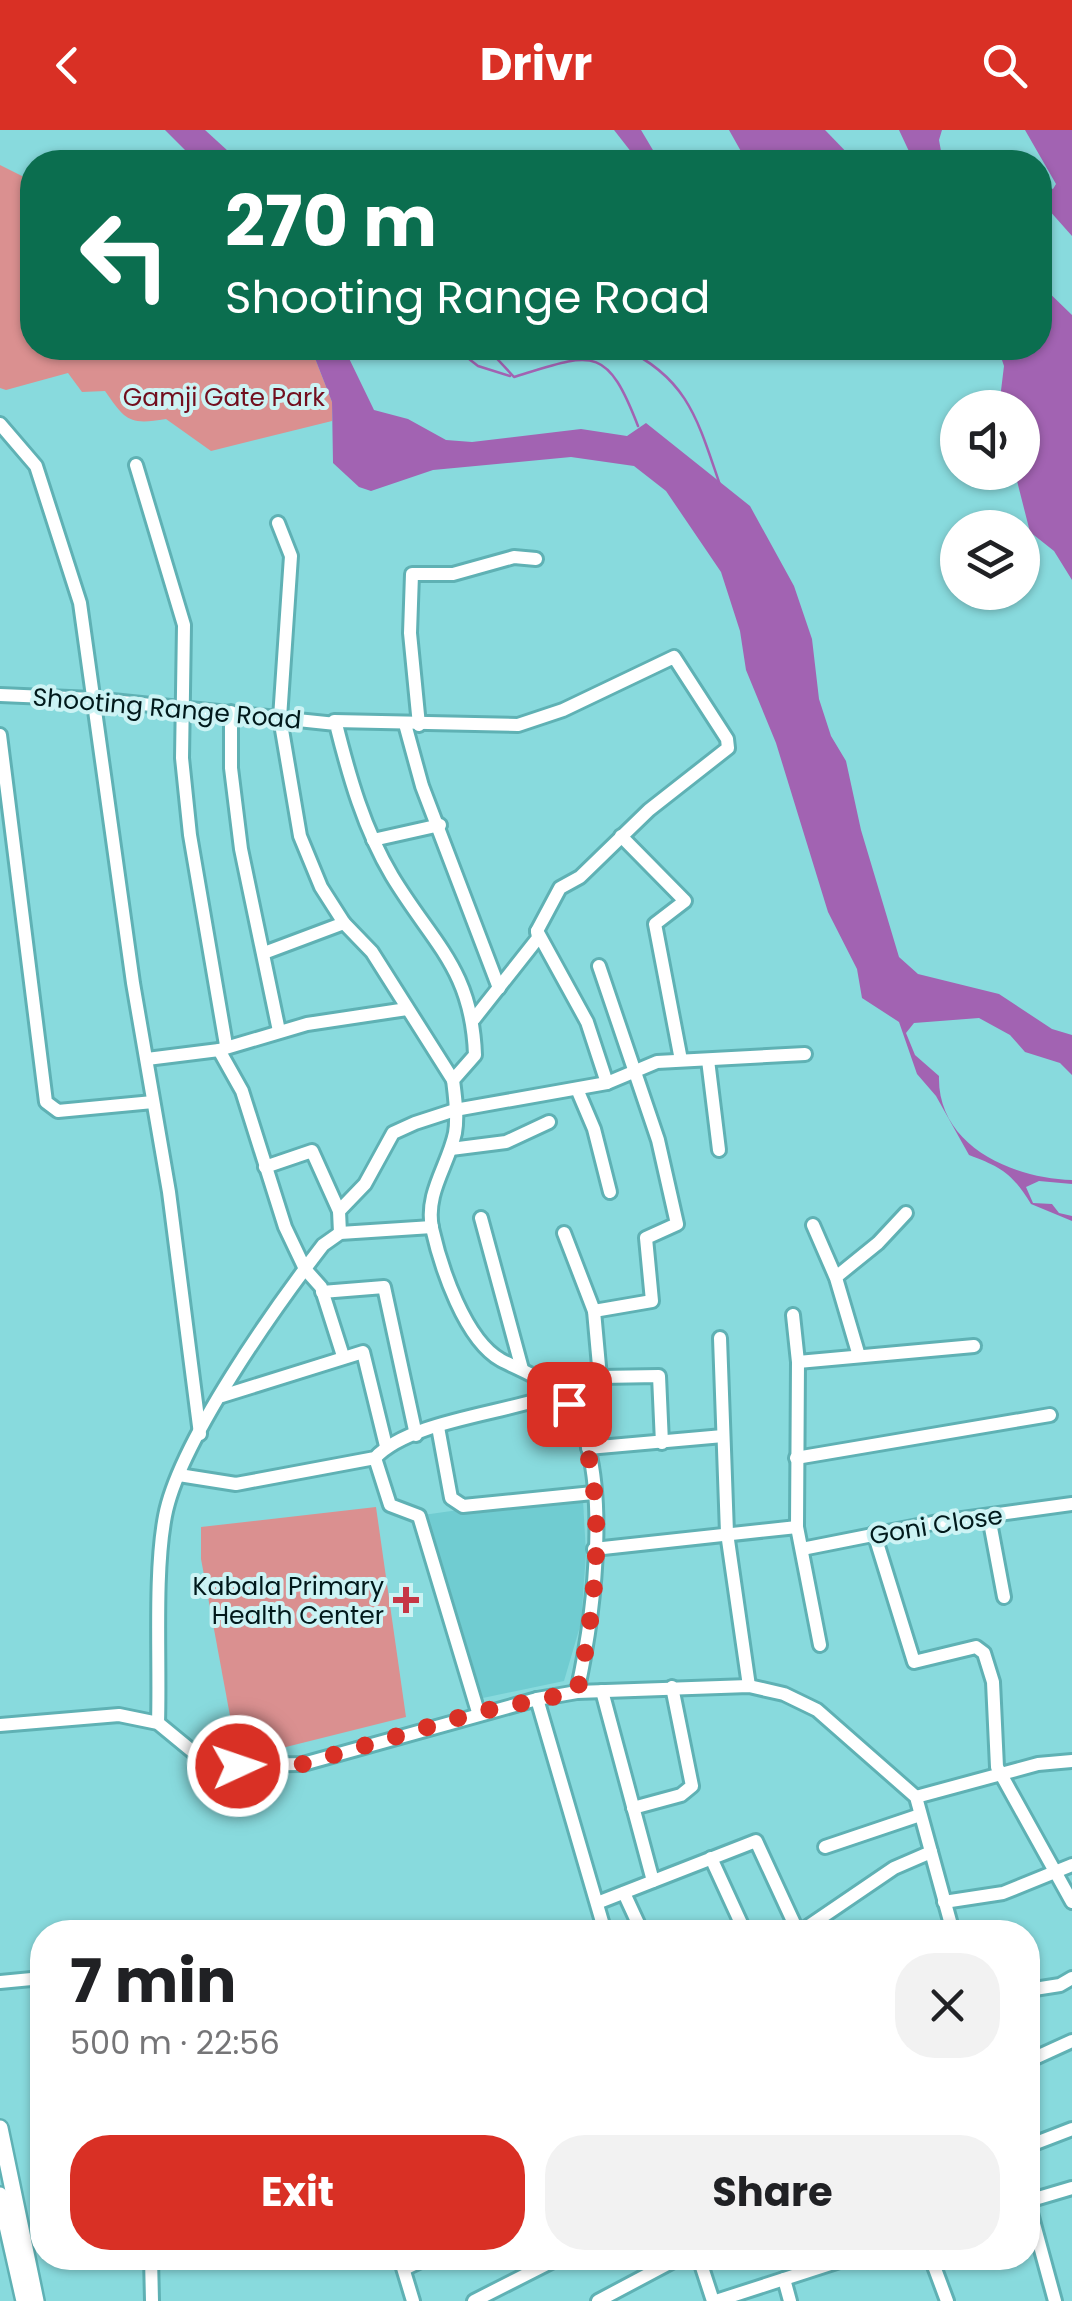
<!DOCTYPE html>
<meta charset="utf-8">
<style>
body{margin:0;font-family:Poppins,sans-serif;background:#f2f2f2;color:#202124;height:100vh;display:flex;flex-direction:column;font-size:38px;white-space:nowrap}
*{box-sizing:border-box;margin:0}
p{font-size:32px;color:#757577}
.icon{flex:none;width:55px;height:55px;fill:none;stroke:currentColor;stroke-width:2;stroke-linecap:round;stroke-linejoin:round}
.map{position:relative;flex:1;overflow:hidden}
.side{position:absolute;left:30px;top:1790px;width:1010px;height:350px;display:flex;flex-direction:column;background:#fff;border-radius:40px;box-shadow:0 2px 8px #0004}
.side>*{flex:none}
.hud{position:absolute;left:20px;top:20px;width:1032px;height:210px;border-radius:40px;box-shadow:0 2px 8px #0004;background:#0b6e4f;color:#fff;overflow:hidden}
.fabs{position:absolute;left:940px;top:260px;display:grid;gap:20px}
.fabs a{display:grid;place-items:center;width:100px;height:100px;border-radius:50%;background:#fff;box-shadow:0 2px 8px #0004;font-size:50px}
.pin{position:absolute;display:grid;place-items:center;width:85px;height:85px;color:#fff;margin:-42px;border-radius:20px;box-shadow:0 5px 15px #0006}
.me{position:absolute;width:110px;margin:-55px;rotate:87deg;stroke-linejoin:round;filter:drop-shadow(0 0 8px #0008)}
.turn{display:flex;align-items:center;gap:35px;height:210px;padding:0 40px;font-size:45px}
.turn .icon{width:130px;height:130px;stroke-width:2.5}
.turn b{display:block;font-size:70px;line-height:85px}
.round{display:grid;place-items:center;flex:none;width:105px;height:105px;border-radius:40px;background:#f2f2f2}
.headline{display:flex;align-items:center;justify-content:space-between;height:170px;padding:0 40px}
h1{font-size:60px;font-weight:700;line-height:75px}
.primary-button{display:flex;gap:20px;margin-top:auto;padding:20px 40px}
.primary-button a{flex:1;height:115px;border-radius:40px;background:#d93025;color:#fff;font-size:40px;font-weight:700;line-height:115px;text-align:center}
.primary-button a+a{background:#f2f2f2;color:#202124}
header{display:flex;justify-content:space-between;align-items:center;height:130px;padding:0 40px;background:#d93025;color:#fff;font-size:45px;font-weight:700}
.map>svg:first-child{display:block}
.built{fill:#70ccd1}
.green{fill:#da9090}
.water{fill:#a263b2}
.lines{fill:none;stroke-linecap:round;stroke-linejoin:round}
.stream{stroke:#a263b2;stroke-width:2.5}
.minor-casing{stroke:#5fb1b4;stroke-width:18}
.major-casing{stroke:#5fb1b4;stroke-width:20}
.minor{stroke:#fff;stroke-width:12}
.major{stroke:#fff;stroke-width:15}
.route{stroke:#d93025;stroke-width:18;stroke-dasharray:0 32.4}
.poi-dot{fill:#c63645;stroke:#ccf3f4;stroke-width:4}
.labels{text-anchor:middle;stroke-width:8;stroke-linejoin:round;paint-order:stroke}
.park-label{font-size:25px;fill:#720e1e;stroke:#ccf3f4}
.street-label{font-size:25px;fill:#01191b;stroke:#ccf3f4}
.poi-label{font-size:25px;fill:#01191b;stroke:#ccf3f4;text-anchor:end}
</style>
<header><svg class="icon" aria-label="back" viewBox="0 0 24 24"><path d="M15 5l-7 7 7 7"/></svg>Drivr<svg class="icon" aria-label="search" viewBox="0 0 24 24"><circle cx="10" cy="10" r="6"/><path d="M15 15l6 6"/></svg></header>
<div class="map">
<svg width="1072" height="2171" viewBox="0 0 1072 2171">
<rect width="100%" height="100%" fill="#88dadd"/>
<polygon class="built" points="583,1370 586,1424 581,1493 564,1551 478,1569 423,1385 487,1376"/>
<g class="green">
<path d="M0,35L32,51V218H311L332,272V291L211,321L166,289C129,295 126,291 105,261L82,262L68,243L6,260L0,258Z"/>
<polygon points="376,1377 406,1587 238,1629 201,1429 201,1397"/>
</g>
<g class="water">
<polygon points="165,0 205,0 240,32 197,32"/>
<polygon points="614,0 641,0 660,32 639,32"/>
<polygon points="729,0 825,0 856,32 747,32"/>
<polygon points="899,0 942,0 939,10 943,32 914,32"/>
<polygon points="1025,0 1072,0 1072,106 1040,70 1040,54 1053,59 1056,54"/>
<polygon points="1040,154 1072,185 1072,450 1054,421 1030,402 1015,343 1022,342 1022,278 999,277 1004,236 998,218 1040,218"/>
<path d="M311,218H344L374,280L408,289L446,310L472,312L581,299L627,306L646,293L750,376L794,456L812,509L819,569L831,606L846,631L861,700L899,827L918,844L999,864L1052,899L1072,905V945L1060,933L1025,922L1010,905L979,888L914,893L906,903L915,925L939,946C937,1015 1011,1048 1072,1050V1054L1039,1051L1026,1057L1033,1073L1052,1074L1059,1083L1072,1086V1091L1031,1074C1013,1044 1001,1037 969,1025L936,966L917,944L899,892L862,868L857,839L828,782L776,613L746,540L740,501L721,442L666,361L634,336L571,327L433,340L371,361L359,357L333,333L332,272Z"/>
</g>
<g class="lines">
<g class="stream">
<polyline points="455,218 478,236 510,246"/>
<path d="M487,218L514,247C592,223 606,213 638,296"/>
<path d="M623,218C688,248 698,291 720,355"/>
</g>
<g class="minor-casing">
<g id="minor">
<polyline points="0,294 36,336 80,473 133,853 169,1062 200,1304"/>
<polyline points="136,335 184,495 182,628 190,705 226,915"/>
<polyline points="278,393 291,426 280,588 300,706 321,757 344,793 372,822 453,950"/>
<path d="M0,565L93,569L336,594C349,646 364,699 392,746C433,814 472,839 475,925L453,950C455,966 458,986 455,1003C448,1036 425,1063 432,1098C441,1138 465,1210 501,1230C524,1242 549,1250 566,1270C616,1331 593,1490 577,1562"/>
<polyline points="231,582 231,638 241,719 279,901"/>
<polyline points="334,591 518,595 563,580 674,527 727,609 728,618 649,680 580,747 560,758 537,801 538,808 474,889"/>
<polyline points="405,594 422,656 499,858"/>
<polyline points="419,595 410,503 412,444 453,444 514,427 536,429"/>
<polyline points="0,605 46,972 58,981 153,972"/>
<polyline points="621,706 685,771 655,794 681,930"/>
<polyline points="373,710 440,695"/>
<polyline points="537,801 587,892 607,953"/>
<polyline points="264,823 344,793"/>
<polyline points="219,920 242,961 285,1097 305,1139 321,1157 343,1226"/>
<polyline points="147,929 219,920 307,894 407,879"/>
<polyline points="708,930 719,1020"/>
<polyline points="577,959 594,999 610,1062"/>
<polyline points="451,1019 506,1012 549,992"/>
<polyline points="265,1037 312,1021 339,1081"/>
<polyline points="481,1088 522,1239"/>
<polyline points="813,1095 836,1148 859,1226"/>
<polyline points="340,1103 339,1081 365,1054 393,1003 415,993 455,980 607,953 657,932 805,924"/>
<polyline points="564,1103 594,1181 600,1247"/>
<polyline points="836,1147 878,1113 906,1083"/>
<polyline points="322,1162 384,1157 416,1305"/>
<polyline points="594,1181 652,1171 646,1108 677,1094 658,1010 599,836"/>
<polyline points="793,1185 798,1232 797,1397 820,1515"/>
<polyline points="720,1208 727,1403 749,1556"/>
<polyline points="798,1232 974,1216"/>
<polyline points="550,1256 600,1247 659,1246 662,1313"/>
<polyline points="222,1266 363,1222 386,1316"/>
<polyline points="438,1297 451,1368 463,1376 593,1363"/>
<polyline points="588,1318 723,1306"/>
<polyline points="375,1328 390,1375 419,1386 478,1582"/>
<polyline points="796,1328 1050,1285"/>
<path d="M179,1345L236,1354L375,1328C410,1290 510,1283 559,1263"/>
<polyline points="989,1387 1004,1467"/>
<polyline points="874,1403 914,1532 976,1517 984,1523 993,1552 997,1637 1072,1772"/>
<polyline points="594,1419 797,1397"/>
<polyline points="802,1419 933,1393 1072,1374"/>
<polyline points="602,1561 653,1751"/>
<polyline points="537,1569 605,1802"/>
<path d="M158,1593C160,1532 154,1444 165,1386C179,1312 276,1176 323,1115L340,1103L432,1097"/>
<polyline points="0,1595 119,1585 158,1593 209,1635 303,1634 537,1569 577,1562 749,1556 784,1564 817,1580 916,1667 953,1802"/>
<polyline points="916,1667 1038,1634 1072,1631"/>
<polyline points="633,1678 681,1665 692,1656 672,1557"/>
<polyline points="825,1717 920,1685"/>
<polyline points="711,1728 745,1802"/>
<polyline points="624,1763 642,1802"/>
<polyline points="944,1772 1003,1763 1072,1735"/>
<polyline points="597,1773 756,1711 798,1802"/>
<polyline points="800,1802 894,1738 931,1722"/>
<polyline points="0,1852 42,1848"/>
<polyline points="1028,1860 1060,1855 1072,1848"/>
<polyline points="1028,1931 1072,1911"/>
<polyline points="1028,2016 1072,1999"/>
<polyline points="1028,2071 1072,2058"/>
<polyline points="1028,2072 1055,2171"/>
<polyline points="151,2128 152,2171"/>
<polyline points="400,2128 413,2171"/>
<polyline points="699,2128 713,2171"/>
<polyline points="931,2128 947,2171"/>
<polyline points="404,2139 427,2128"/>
<polyline points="784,2149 790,2171"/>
<polyline points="474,2171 559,2128"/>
<polyline points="598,2171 679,2128"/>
<polyline points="716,2171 849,2128"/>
</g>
</g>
<g class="major-casing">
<g id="major">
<polyline points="0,1998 36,2171"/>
<polyline points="0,2065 24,2171"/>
</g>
</g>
<use href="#minor" class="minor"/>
<use href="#major" class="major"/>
</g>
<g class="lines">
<path class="route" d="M238,1636L303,1634L478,1582L577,1562C596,1479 612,1350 569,1274"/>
</g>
<path class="poi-dot" d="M401 1455h10v10h10v10h-10v10h-10v-10h-10v-10h10z"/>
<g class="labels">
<g class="park-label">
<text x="224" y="276">Gamji Gate Park</text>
</g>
<g class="street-label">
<text transform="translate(167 578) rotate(5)" y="9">Shooting Range Road</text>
<text transform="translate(936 1395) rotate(-9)" y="9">Goni Close</text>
</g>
<g class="poi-label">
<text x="384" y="1465">Kabala Primary<tspan x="384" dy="29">Health Center</tspan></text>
</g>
</g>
</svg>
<div class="fabs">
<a><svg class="icon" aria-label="sound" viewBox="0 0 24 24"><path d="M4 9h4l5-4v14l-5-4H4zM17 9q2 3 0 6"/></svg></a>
<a><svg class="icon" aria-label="layers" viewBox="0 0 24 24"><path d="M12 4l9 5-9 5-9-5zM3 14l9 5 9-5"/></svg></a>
</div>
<div class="pin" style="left:569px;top:1274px;background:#d93025"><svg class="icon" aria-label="arrive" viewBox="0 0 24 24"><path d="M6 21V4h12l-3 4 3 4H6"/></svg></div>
<svg class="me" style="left:238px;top:1636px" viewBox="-20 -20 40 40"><circle r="17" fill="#d93025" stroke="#fff" stroke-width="3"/><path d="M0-11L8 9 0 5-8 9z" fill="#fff"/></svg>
<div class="hud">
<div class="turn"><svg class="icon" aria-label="left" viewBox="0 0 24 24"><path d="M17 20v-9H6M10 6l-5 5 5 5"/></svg><div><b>270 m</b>Shooting Range Road</div></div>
</div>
<section class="side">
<div class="headline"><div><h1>7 min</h1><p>500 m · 22:56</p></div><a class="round"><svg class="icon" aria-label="close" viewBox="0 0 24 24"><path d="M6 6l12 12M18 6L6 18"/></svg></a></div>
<div class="primary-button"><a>Exit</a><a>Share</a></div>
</section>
</div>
